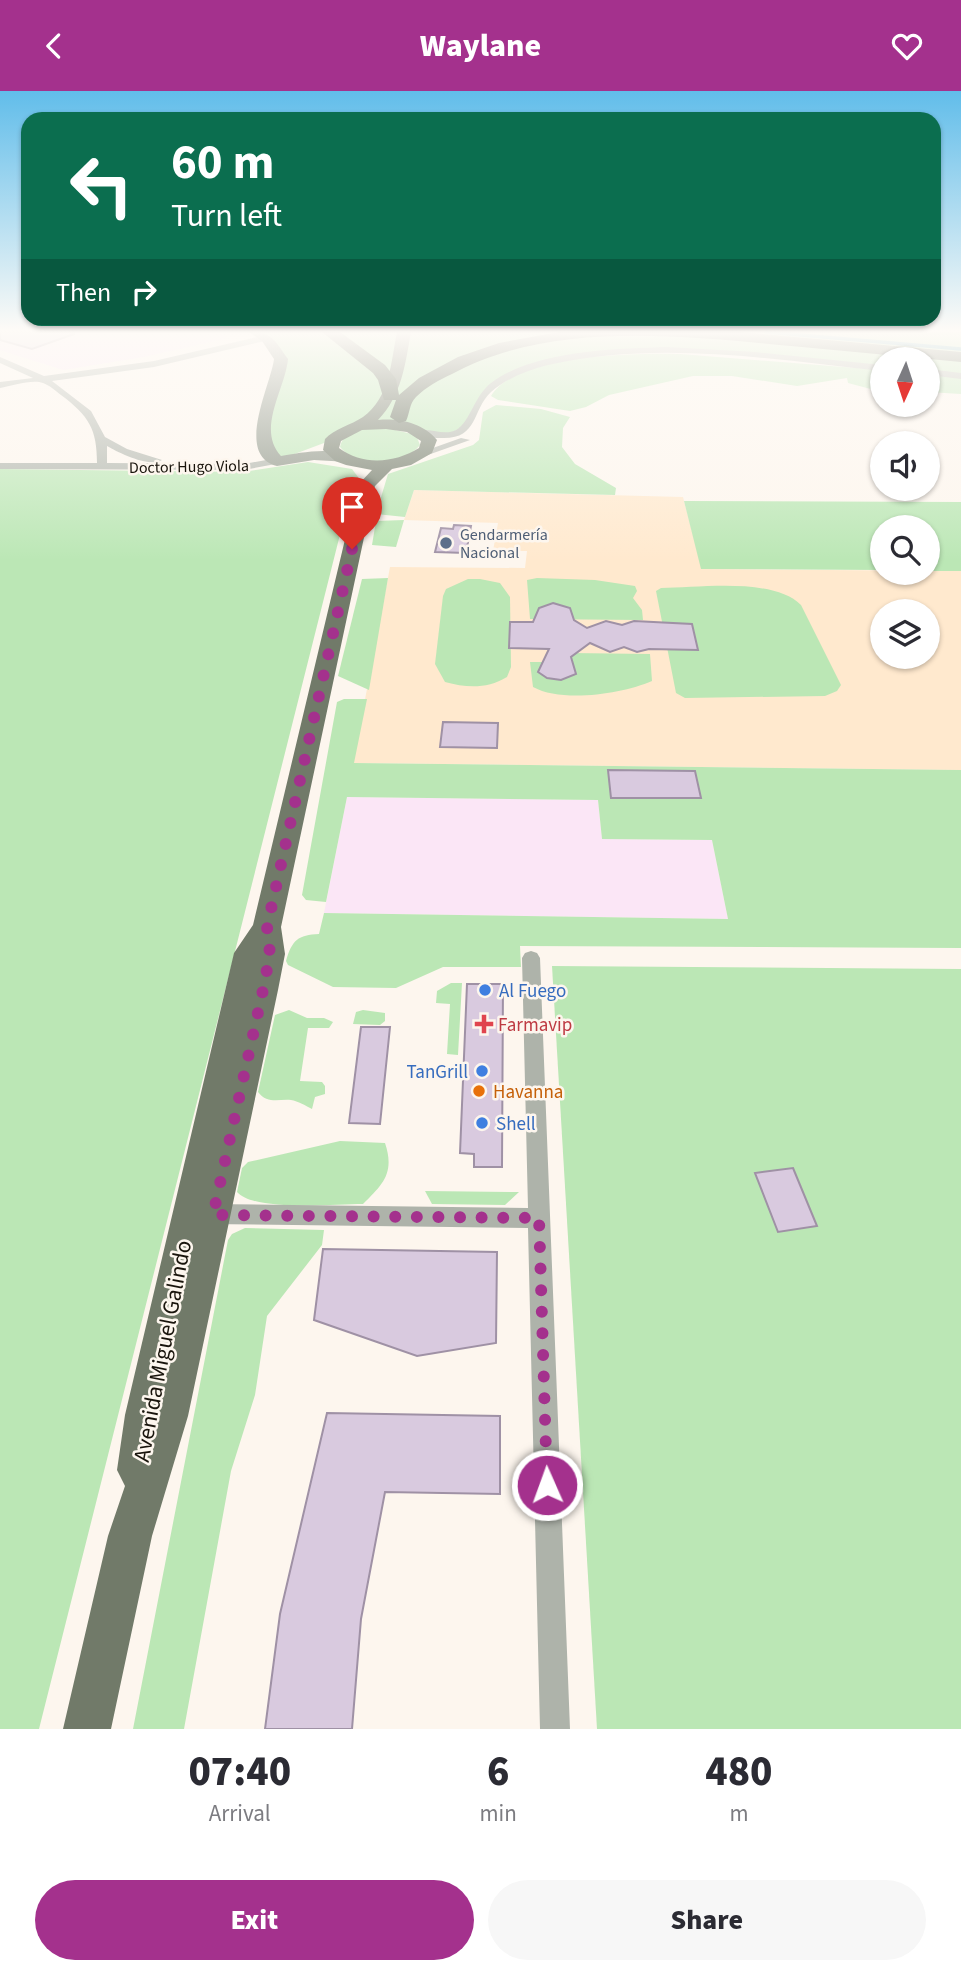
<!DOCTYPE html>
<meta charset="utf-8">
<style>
body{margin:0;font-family:"Source Sans 3",sans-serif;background:#f7f7f7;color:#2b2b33;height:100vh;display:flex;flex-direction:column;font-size:26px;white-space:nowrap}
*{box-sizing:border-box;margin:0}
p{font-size:23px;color:#7c7c81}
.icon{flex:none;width:38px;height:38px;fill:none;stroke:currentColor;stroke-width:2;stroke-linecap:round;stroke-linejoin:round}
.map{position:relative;height:1638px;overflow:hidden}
.sheet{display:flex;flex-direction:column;background:#fff;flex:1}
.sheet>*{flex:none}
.hud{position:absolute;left:21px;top:21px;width:920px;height:214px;border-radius:21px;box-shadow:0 2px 5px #0004;background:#0b6e4f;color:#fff;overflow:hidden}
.needle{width:46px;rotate:183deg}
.tools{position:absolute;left:870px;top:256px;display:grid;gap:14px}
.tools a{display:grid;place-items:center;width:70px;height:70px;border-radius:50%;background:#fff;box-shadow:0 2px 5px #0004;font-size:35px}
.pin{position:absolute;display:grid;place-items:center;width:60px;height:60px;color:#fff;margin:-72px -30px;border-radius:50% 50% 50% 0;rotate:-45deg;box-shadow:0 0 7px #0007}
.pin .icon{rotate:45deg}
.me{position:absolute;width:77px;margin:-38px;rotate:358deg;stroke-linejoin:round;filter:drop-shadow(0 0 5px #0008)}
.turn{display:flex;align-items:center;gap:24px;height:147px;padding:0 35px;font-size:32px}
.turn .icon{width:91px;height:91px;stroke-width:2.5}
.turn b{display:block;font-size:49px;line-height:60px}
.then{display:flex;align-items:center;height:66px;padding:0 35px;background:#0003;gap:14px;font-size:26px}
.eta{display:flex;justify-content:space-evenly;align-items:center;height:119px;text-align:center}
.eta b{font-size:42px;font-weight:800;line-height:49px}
.cta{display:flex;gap:14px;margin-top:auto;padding:14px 35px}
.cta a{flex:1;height:80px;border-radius:42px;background:#a4318d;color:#fff;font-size:28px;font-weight:800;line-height:80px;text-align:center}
.cta a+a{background:#f7f7f7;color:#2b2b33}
header{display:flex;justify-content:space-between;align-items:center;height:91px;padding:0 35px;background:#a4318d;color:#fff;font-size:32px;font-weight:800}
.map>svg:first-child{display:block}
.commercial{fill:#fbe6f6}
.built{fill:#ffe9ce;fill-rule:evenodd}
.green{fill:#bbe7b5}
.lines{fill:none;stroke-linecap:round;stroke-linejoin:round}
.stream{stroke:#2f93aa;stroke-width:3.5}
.building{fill:#d9cadf;stroke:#9f91a5;stroke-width:2}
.minor{fill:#aeb3aa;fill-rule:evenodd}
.secondary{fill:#8a9284;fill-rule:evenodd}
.primary{fill:#717a69;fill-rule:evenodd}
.motorway{fill:#5b6653;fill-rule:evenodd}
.route{stroke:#a4318d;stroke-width:12;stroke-dasharray:0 21.6}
.service-dot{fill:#5c6f8a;stroke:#fdf6ee;stroke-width:2.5}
.shop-dot{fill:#3f7fe0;stroke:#fdf6ee;stroke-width:2.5}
.health-dot{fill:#e0444e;stroke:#fdf6ee;stroke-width:2.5}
.food-dot{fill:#e8710a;stroke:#fdf6ee;stroke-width:2.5}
.labels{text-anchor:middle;stroke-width:5;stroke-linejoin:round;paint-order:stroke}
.far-street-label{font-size:16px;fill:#19140c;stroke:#fdf6ee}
.far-service-label{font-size:16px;fill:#4e5e75;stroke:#fdf6ee;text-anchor:start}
.shop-label{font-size:19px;fill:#366cbe;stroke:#fdf6ee;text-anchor:start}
.health-label{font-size:19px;fill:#be3a42;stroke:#fdf6ee;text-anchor:start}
.food-label{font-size:19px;fill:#c56008;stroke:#fdf6ee;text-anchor:start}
.near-street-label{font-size:23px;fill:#19140c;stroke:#fdf6ee}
</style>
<header><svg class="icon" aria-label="back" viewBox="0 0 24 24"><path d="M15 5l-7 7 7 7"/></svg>Waylane<svg class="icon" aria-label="heart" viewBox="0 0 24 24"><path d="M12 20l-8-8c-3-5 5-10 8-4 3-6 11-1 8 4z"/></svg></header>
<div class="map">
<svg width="961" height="1638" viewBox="0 0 961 1638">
<rect width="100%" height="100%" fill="#fdf6ee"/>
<g class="commercial">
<polygon points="0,241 214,241 228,247 144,266 63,279 0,259"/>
<polygon points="347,706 598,709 602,748 712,749 728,828 324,822"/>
</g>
<path class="built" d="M414,399L683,406L702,478L961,480V679L353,672L390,476L525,477L527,460H493L498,432L404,429ZM882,520H928V565H882Z"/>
<g class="green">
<polygon points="255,241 961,241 961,285 928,281 928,268 882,268 882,277 714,262 667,260 597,263 529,277 485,301 468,332 448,344 372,334 284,367 263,354 281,278 266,247"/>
<path d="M680,263L882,279V301L848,292L847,287L797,295L732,285H693L609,304L586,316L570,320L498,309L491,305C516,263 636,262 680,263Z"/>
<polygon points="928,284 961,287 961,303 928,301"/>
<polygon points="496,314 541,318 570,326 563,337 562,356 575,373 616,397 615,404 414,399 405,426 376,423 388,383 473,354 479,349 483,321"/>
<path d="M387,337L416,344L420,354C405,374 355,376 340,356C344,336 371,338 387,337Z"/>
<polygon points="308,371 352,378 358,386 357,391 353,392 39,1638 0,1638 0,378 242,381"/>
<polygon points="684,410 961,411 961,480 928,480 928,436 882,436 882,479 701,478"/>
<polygon points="404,429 396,456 372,454 376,430"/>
<polygon points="388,487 369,599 338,585 362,488"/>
<polygon points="537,487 595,489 635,495 637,500 633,507 642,519 643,529 530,528 527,489"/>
<path d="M468,488H480L500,492L510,506L511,576L507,586C487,598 467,597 445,591L435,573L443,505L446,498Z"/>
<path d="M661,497C699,497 773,486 801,514L841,594L837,600L825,605L685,607L676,602L656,500Z"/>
<path d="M570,562L650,563L652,590C622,603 562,612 533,596L530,571H571Z"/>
<path d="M367,608L354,672L961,679V857L520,855L521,876H443L396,897L333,896L288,874L286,870C292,849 298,844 319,843L324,822L728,828L712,749L602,748L598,709L347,706L326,811L306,809L302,804L337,611L344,608Z"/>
<polygon points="552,875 961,878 961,1638 597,1638"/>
<polygon points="451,892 462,892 458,964 447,963 450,913 436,912 437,900"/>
<path d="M289,919L307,927H324L333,931L329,937H308L300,990L322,991L325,995V1003L315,1006L312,1018C306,1015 298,1010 291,1009C278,1008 267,1013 258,1001L275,924Z"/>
<polygon points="363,919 385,922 385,930 380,934 353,933 356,921"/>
<path d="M340,1050L385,1052C395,1082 383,1093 363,1113C334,1113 255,1121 237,1101L242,1077L248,1071Z"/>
<polygon points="425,1100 519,1101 505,1114 432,1113"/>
<polygon points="245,1137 324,1139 322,1154 267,1225 255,1304 231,1380 184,1638 133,1638 228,1149 232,1143"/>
</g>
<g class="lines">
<polyline class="stream" points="766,241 961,258"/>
</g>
<g class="building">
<polygon points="0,241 74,241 74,243 32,258 0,249"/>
<polygon points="454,434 471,435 466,462 435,461 441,437 453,438"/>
<polygon points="553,512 570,517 574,529 587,537 606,530 622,534 634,530 692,533 698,559 649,558 637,561 624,556 610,561 590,552 571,566 576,583 561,589 547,587 538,581 549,558 509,557 510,531 533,531 539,517"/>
<polygon points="443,631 498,632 497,657 440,656"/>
<polygon points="608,679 695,680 701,707 611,707"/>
<polygon points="467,893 503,893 502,1076 474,1076 474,1063 460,1062"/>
<polygon points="361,936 390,936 380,1033 349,1032"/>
<polygon points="793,1077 817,1135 778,1141 755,1082"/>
<polygon points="323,1158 497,1161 496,1252 417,1265 314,1229"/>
<polygon points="327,1322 500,1325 500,1403 385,1401 361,1528 352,1638 265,1638 280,1523"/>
</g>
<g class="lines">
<g class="minor">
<path d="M266,244L269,249L154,276L52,290L91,320L105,346L127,358L162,369C150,377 119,362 107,355V372L244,373L277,367L282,370L281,372L244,379L0,378V372H97C97,338 89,325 61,304C56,300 49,294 43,292C32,288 12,295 0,297V291L33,287L0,272V266L44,285L154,270Z"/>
<path d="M667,256L755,261L882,274V280C772,268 658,249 548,274C528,279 507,287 491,301C471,320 479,349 440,347C431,347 422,346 415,341C425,334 443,346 456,339C471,330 474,305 491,292C535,259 614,258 667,256Z"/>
<polygon points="928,278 961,282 961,288 928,284"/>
<polygon points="461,347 470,349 425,365 416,363"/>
<polygon points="531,860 537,862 540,867 570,1638 540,1638 528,1137 206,1133 198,1130 195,1123 198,1116 206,1113 528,1117 522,867 525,862"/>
</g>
<path class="secondary" d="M249,241C273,241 275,250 288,268C285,299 256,338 281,365C299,362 337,354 352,368L349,371L314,369L277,375C234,364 271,294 274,268L262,250Z"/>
<path class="primary" d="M397,241H411C405,274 402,304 378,329C399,327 423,332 437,349L432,362L411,374L392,378L375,395L281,836L285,863L278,899L188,1325L152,1445L111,1638H63L108,1445L125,1395L117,1379L125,1324L234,862L253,834L358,394L372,379L346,374L335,370L323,359L325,348C334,338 351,334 363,326C390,307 391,270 397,241ZM386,338L407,341L421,350L419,357C395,372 363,375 339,357L341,350L362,339Z"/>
<path class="motorway" d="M322,241H340L385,274L396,288L399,304L419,287L458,266L499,252L559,241H741L961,261V271C905,266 848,260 791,255C684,245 550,229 452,283C439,289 426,296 416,306C409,313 410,322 406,330L399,332L390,326L396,309H384L378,289L373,282Z"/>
</g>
<linearGradient id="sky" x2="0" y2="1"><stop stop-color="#61bdea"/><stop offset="0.51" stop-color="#fefbf7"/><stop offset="1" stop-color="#fefbf7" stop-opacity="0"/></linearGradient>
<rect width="961" height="470" fill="url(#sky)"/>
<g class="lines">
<polyline class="route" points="352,458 267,836 270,863 263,899 213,1124 539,1127 547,1394"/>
</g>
<circle class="service-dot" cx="446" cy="452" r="7"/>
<g class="shop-dot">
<circle cx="485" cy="899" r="7"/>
<circle cx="482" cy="980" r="7"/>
<circle cx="482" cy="1032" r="7"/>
</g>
<path class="health-dot" d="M480.5 922.5h7v7h7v7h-7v7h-7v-7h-7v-7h7z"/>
<circle class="food-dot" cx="479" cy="1000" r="7"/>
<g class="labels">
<g class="far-street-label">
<text transform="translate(189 375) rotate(-1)" y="6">Doctor Hugo Viola</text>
</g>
<g class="far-service-label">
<text x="460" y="449">Gendarmería<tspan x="460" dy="18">Nacional</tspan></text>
</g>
<g class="shop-label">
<text x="499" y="906">Al Fuego</text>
<text x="468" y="987" text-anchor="end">TanGrill</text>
<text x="496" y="1039">Shell</text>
</g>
<g class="health-label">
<text x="498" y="940">Farmavip</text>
</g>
<g class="food-label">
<text x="493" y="1007">Havanna</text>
</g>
<g class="near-street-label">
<text transform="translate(162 1260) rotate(-79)" y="8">Avenida Miguel Galindo</text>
</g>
</g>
</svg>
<div class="tools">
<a><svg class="needle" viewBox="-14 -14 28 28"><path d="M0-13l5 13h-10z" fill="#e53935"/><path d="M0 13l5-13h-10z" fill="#7c7c81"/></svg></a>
<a><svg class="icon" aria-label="sound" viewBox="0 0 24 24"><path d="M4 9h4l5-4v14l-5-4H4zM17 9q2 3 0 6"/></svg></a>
<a><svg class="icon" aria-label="search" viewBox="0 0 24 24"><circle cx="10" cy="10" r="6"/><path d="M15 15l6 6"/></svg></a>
<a><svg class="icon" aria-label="layers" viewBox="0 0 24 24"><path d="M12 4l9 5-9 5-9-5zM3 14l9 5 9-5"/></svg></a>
</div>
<div class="pin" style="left:352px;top:458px;background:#d93025"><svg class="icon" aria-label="arrive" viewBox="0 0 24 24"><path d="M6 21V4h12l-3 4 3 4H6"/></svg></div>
<svg class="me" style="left:547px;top:1394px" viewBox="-20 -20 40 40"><circle r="17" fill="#a4318d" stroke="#fff" stroke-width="3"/><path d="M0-11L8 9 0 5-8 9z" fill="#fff"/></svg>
<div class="hud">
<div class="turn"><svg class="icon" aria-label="left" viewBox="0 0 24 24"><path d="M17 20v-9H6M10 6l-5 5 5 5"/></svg><div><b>60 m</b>Turn left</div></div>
<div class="then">Then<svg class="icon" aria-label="right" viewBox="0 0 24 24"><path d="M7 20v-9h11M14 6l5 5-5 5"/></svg></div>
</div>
</div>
<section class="sheet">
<div class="eta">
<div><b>07:40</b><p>Arrival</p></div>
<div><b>6</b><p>min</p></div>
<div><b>480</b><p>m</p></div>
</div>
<div class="cta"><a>Exit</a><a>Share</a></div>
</section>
